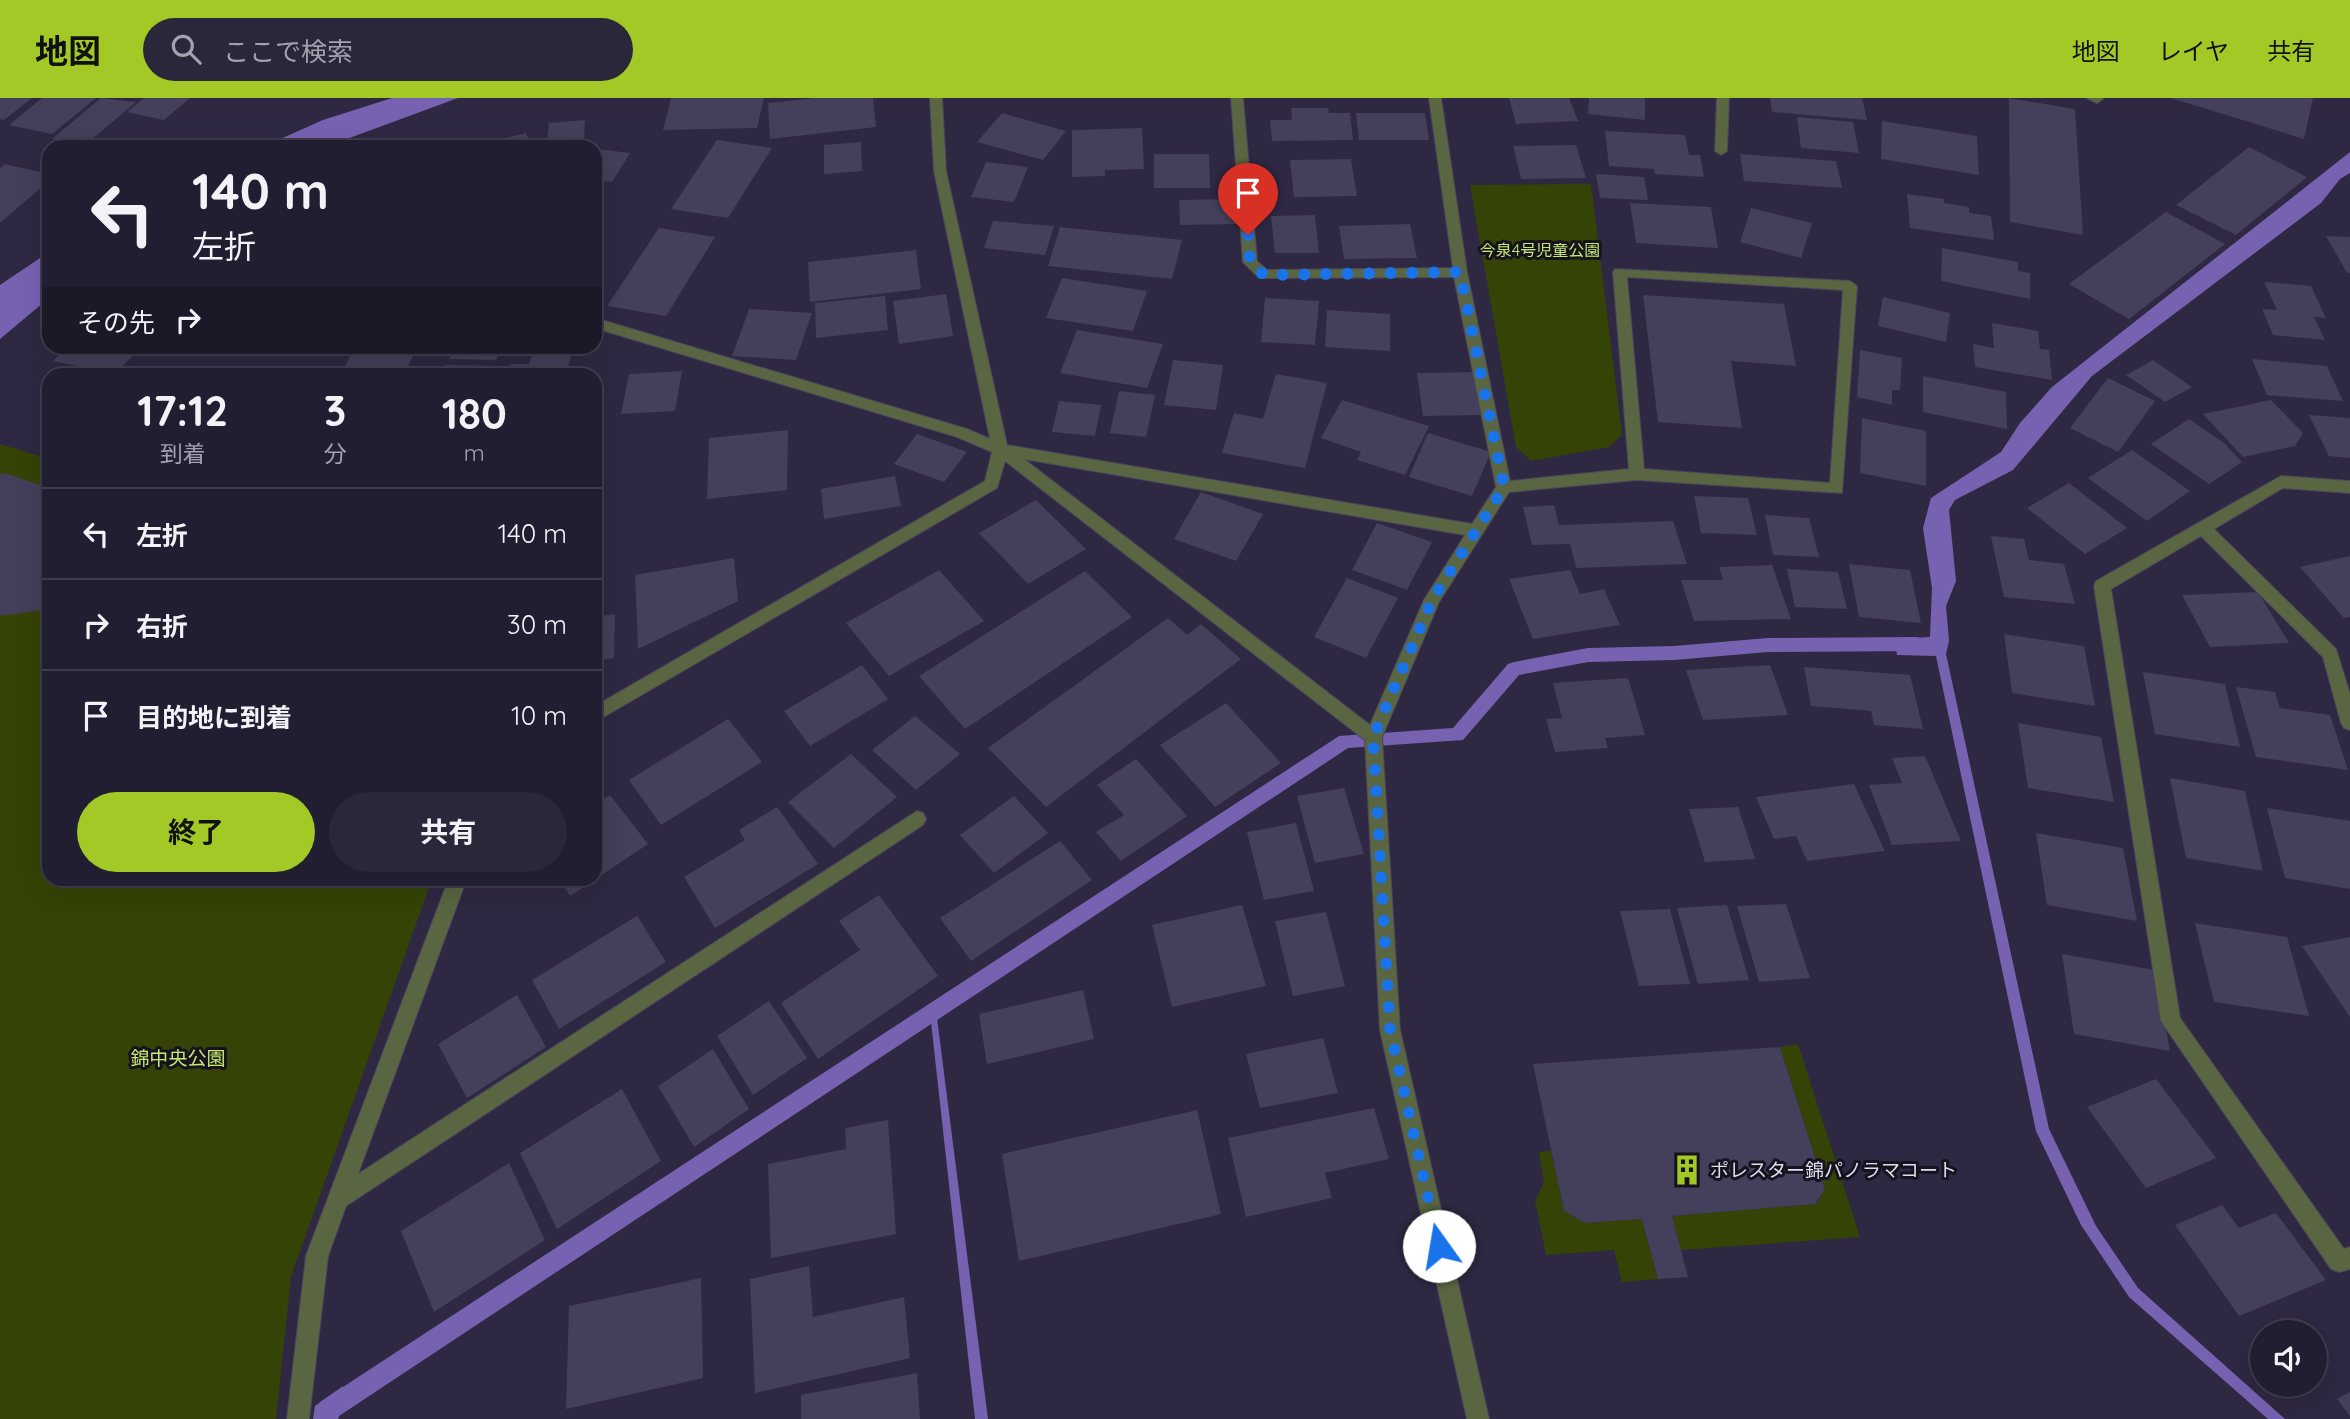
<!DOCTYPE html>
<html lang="ja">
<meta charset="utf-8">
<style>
body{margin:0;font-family:Quicksand,"Noto Sans JP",sans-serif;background:#2a273a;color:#f1f3f6;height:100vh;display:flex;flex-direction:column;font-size:26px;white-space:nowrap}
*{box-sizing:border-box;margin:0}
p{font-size:23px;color:#a2a2ac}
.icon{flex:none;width:38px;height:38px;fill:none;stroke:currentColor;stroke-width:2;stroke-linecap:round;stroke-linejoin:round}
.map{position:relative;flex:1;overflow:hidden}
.side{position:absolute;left:42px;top:270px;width:560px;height:518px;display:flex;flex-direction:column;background:#221e32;border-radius:21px;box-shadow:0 7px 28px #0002,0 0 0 2px #3f3c4d}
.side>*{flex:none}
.guide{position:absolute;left:42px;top:42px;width:560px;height:214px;border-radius:21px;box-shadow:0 7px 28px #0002,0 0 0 2px #3f3c4d;background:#221e32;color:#f1f3f6;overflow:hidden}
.tools{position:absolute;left:2250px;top:1222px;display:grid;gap:14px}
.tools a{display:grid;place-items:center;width:77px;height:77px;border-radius:50%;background:#221e32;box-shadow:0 7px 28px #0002,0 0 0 2px #3f3c4d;font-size:35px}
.pin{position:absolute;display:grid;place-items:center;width:60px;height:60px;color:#fff;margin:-72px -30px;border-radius:50% 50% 50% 0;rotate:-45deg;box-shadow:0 0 7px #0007}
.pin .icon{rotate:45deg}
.me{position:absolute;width:77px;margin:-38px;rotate:347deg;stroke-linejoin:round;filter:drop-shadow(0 0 5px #0008)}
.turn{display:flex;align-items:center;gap:24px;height:147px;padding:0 35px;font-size:32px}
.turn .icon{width:91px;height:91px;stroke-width:2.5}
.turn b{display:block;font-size:49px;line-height:60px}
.then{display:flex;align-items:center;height:66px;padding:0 35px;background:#0003;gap:14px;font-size:26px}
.eta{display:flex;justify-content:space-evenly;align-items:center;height:119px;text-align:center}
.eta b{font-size:42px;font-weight:700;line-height:49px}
.cta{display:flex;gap:14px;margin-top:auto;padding:14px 35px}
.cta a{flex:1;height:80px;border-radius:42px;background:#a3c927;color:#111;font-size:28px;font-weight:700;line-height:80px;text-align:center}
.cta a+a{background:#2a273a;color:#f1f3f6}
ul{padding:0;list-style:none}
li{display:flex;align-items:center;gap:21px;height:91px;padding:0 35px;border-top:2px solid #3f3c4d}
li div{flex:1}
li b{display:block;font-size:26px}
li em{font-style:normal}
header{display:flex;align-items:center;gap:42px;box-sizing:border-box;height:98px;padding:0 35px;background:#a3c927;color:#111}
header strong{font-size:33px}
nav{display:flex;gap:38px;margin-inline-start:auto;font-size:24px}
.search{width:490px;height:63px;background:#2a273a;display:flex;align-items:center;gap:18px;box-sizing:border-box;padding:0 24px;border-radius:38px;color:#a2a2ac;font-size:26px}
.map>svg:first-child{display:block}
.green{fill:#354306}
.water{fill:#7762b2}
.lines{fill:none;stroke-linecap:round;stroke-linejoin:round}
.stream{fill:#7762b2;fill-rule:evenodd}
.building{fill:#443f5a}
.minor-casing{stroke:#4a455d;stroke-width:2}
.minor{fill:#5a6542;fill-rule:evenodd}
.route{stroke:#1a73e8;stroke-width:12;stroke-dasharray:0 21.6}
.labels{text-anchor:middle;stroke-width:6;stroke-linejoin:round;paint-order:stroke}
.far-park-label{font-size:16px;fill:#c5e870;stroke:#16131f}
.park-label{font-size:19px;fill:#c5e870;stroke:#16131f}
.poi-label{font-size:19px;fill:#dfdced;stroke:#16131f;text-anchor:start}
</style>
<header>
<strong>地図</strong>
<div class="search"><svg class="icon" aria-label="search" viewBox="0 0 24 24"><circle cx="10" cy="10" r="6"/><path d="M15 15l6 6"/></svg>ここで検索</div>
<nav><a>地図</a><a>レイヤ</a><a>共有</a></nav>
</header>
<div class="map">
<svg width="2350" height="1321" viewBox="0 0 2350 1321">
<rect width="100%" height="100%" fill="#2e2842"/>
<g class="green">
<polygon points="1591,86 1622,337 1609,349 1531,363 1516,349 1470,87"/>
<polygon points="0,346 49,361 49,780 432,781 291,1179 276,1321 0,1321"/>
<polygon points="1798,946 1860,1139 1681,1152 1672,1118 1816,1106 1825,1091 1780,949"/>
<polygon points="1551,1053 1564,1113 1585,1125 1642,1121 1658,1181 1622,1184 1614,1152 1546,1157 1535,1103 1544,1084 1539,1054"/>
</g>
<g class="water">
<polygon points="392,0 458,0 325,49 262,49 323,22"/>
<polygon points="2350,54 2350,75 2340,81 2321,105 2092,278 2013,372 1955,402 1949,412 1956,483 1946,508 1949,543 1946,556 2049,1031 2096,1128 2138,1190 2285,1321 2268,1321 2129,1199 2081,1127 2036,1033 1936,558 1897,557 1894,541 1930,539 1932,490 1923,430 1931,400 2001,354 2020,325 2052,289"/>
<polygon points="49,154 49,200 0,241 0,187"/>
<polygon points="937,920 988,1321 975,1321 931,924"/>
<polygon points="343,1288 338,1321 313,1321 315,1308"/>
</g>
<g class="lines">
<polygon class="stream" points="1917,539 1923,541 1925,546 1923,551 1917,553 1768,554 1674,562 1588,564 1519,577 1463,642 1348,650 339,1318 338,1321 316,1321 320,1304 1339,638 1453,630 1508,566 1514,564 1588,550 1674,548 1768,540"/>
</g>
<g class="building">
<polygon points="0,0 32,0 4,22 0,21"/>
<polygon points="42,0 96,0 52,36 9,27"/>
<polygon points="101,0 136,4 84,48 52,41"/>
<polygon points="144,0 190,0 164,22 127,14"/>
<polygon points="671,0 764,0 757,30 663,32"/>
<polygon points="815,0 873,0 876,29 770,41 768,5"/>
<polygon points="1509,0 1569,0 1578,23 1516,26"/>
<polygon points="1589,0 1645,0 1645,22 1588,16"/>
<polygon points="1770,0 1862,0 1867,22 1772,14"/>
<polygon points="2009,0 2075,11 2083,137 2010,124"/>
<polygon points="2171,0 2313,0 2304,41"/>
<polygon points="1291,10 1328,10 1329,15 1350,15 1353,42 1272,43 1270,22 1292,22"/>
<polygon points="1002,15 1066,33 1043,62 977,44"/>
<polygon points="1356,15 1425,15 1429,42 1359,42"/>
<polygon points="1797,19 1853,24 1859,55 1801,50"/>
<polygon points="585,22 584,40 547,44 549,25"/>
<polygon points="1882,23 1977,38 1979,77 1881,61"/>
<polygon points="1142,30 1144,71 1105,72 1105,78 1072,79 1072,32"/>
<polygon points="1605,33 1685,37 1689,57 1700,57 1704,79 1655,76 1654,71 1609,68"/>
<polygon points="526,35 531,49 473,49 473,48"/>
<polygon points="717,42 772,50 728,120 671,111"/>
<polygon points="861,44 862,73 824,76 824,47"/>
<polygon points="1576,47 1586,80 1521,81 1513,48"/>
<polygon points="2249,49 2307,79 2236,137 2176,107"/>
<polygon points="597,51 630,55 612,84 595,82"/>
<polygon points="1154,56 1209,56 1210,90 1154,90"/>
<polygon points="1740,56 1836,63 1842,90 1744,83"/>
<polygon points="1351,61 1357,98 1294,99 1290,62"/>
<polygon points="986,64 1028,69 1014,104 971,99"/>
<polygon points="5,66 49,76 49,83 0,125 0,70"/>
<polygon points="1596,76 1644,79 1648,102 1600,100"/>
<polygon points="1907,96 1944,101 1944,105 1969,109 1969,115 1991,118 1994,142 1910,130"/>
<polygon points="1235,101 1237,126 1180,127 1179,102"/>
<polygon points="1630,105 1711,109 1718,150 1636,145"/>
<polygon points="1751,110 1812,125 1801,160 1740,144"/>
<polygon points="2166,114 2225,146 2129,221 2069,186"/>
<polygon points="1315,117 1319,155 1275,155 1271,118"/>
<polygon points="993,123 1054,128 1045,157 984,150"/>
<polygon points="1410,126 1417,160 1344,161 1339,128"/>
<polygon points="1060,129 1182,142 1172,181 1048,168"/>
<polygon points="659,130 715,139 666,218 607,208"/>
<polygon points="2326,138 2350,139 2350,175 2347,175"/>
<polygon points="1942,150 2018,164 2018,173 2030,175 2030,201 1941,183"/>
<polygon points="916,152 921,191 810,204 808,164"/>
<polygon points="1062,180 1147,193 1133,233 1046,220"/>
<polygon points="2264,184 2311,188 2326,220 2314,219 2325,242 2273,237 2262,211 2277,212"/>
<polygon points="946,196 953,238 899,246 893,203"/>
<polygon points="1643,197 1784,206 1796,268 1731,263 1742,330 1658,324"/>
<polygon points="885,198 888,232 816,240 815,205"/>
<polygon points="1883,199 1950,215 1946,244 1878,228"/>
<polygon points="1265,200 1319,203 1315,247 1261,244"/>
<polygon points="749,211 812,215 796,262 732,258"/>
<polygon points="1327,212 1390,216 1390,253 1325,249"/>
<polygon points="1992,225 2038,233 2040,251 2049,252 2052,282 1975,269 1973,246 1994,250"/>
<polygon points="1077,232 1163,246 1147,290 1060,275"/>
<polygon points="68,248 143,248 114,276 53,263"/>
<polygon points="282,248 327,248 320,257"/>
<polygon points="355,248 418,248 404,276 341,276"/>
<polygon points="454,248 502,248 496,262 449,261"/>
<polygon points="535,248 574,248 566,276 508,276 511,266 529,266"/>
<polygon points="1860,252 1902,260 1900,292 1892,292 1892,307 1857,299"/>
<polygon points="2252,261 2327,268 2343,303 2267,297"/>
<polygon points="1173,262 1223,267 1216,312 1164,307"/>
<polygon points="2153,262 2192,289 2165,304 2126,277"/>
<polygon points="445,267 499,268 496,276 442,276"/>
<polygon points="682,273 675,313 621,316 629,276"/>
<polygon points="1473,274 1481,317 1423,318 1417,275"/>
<polygon points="1276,276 1327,285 1305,370 1222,355 1234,315 1263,321"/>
<polygon points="1923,278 2006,294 2007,331 1923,314"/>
<polygon points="2108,280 2155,303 2118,354 2070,330"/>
<polygon points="1119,293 1155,297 1146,339 1110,335"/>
<polygon points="1342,302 1429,328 1405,377 1357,362 1361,354 1321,340"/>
<polygon points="2271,302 2303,335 2295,348 2243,359 2203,316"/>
<polygon points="1059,303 1101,307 1095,338 1052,334"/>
<polygon points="2309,317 2350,320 2350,360 2329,358"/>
<polygon points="1862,320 1926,333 1926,388 1860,375"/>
<polygon points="2189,321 2224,345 2242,364 2209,386 2151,346"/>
<polygon points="788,332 787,392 707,401 709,340"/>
<polygon points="1428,335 1491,354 1472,398 1409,379"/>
<polygon points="917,336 967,354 944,384 894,366"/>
<polygon points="2132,352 2190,393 2147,423 2088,380"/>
<polygon points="5,375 49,390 49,511 0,518 0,377"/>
<polygon points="895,378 901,408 824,421 821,391"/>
<polygon points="2069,385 2127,430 2085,456 2027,410"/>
<polygon points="1201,394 1263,416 1236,463 1174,441"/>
<polygon points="1694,398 1748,400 1757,437 1701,435"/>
<polygon points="1036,402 1086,451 1028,486 979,435"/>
<polygon points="1554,407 1559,427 1673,423 1687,466 1576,470 1570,446 1532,447 1523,409"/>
<polygon points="1765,417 1809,420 1819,459 1773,457"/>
<polygon points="1377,425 1432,444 1407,492 1352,472"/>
<polygon points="1991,438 2024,441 2029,462 2064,466 2075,506 2004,499"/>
<polygon points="2350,458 2350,519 2344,520 2300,469"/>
<polygon points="734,460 738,503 638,551 635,477"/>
<polygon points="1849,466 1910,472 1921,525 1859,519"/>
<polygon points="1772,467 1791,521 1694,523 1681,482 1723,482 1719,469"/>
<polygon points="1787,471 1838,474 1847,511 1795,509"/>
<polygon points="939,472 984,523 889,578 846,525"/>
<polygon points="1570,472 1580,496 1604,491 1620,527 1533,541 1509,481"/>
<polygon points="1085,473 1132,519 965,631 919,578"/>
<polygon points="1347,480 1398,500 1366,560 1314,539"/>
<polygon points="2258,494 2289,545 2210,549 2182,497"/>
<polygon points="615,516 614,560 595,563 595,519"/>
<polygon points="1168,520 1187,537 1201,526 1241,561 1046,709 988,650"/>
<polygon points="2004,536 2084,548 2095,608 2012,595"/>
<polygon points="862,567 888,601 810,648 784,613"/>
<polygon points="1770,567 1788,617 1703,622 1686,572"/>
<polygon points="1804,569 1910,577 1923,631 1874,627 1871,613 1811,608"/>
<polygon points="2143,574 2225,586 2240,649 2155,636"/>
<polygon points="1628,580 1645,637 1605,640 1608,650 1555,654 1546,621 1562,620 1553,585"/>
<polygon points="2236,589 2275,594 2280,610 2330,617 2348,672 2256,659"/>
<polygon points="1226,605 1281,665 1215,709 1160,647"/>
<polygon points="915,618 960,656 916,692 872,652"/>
<polygon points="728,621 762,664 661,727 629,682"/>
<polygon points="2018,625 2101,639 2114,704 2028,690"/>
<polygon points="851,656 897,699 834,750 788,704"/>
<polygon points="1925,658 1961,743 1892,747 1869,687 1902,685 1892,660"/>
<polygon points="1136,661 1187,718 1121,763 1096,734 1124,717 1097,687"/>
<polygon points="2170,680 2245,693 2263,773 2186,760"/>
<polygon points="1854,686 1885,753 1807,763 1796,738 1774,741 1756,699"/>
<polygon points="1344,690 1364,756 1315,765 1297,698"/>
<polygon points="610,697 648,746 570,798 558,780 595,780 595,706"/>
<polygon points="1014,698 1048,735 994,775 960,737"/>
<polygon points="777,709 818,766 715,830 684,779 745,742 739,732"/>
<polygon points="1738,709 1755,761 1705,764 1689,711"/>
<polygon points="2267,710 2350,723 2350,791 2285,780"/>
<polygon points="1296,725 1314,793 1264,802 1247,734"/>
<polygon points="2036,735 2123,750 2137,823 2047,807"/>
<polygon points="1060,743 1092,782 971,863 940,820"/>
<polygon points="879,797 938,878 818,961 781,905 860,852 839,823"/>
<polygon points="1786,806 1810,880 1759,884 1737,808"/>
<polygon points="1242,807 1266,888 1172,909 1152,827"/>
<polygon points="1727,807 1749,882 1698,886 1677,810"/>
<polygon points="1670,811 1690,886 1639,888 1620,813"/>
<polygon points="1326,814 1345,888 1293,898 1275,823"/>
<polygon points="637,818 666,864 559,931 532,882"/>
<polygon points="2195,825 2287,839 2309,918 2214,904"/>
<polygon points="2350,839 2350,919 2302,848"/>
<polygon points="2062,856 2155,872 2170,953 2074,936"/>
<polygon points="1083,892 1094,941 987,966 979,916"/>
<polygon points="517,897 546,949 467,1000 438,946"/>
<polygon points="769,903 807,960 753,997 717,938"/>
<polygon points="1323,940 1338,995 1260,1010 1246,956"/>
<polygon points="1780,949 1825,1091 1815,1106 1672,1118 1688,1179 1658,1181 1642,1121 1585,1125 1564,1113 1533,966"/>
<polygon points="713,951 749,1011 694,1049 658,988"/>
<polygon points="2156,981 2216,1060 2146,1090 2087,1009"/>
<polygon points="622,991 661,1063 557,1131 520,1055"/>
<polygon points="1374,1010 1389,1061 1325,1075 1332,1100 1246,1119 1228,1040"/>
<polygon points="1197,1012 1221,1116 1019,1163 1002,1056"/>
<polygon points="888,1022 896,1136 771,1160 768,1066 846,1051 845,1030"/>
<polygon points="509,1065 545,1142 434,1214 401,1133"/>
<polygon points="2222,1107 2239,1130 2276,1115 2326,1182 2239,1218 2175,1127"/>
<polygon points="809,1168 813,1219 904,1199 910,1260 755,1295 750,1181"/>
<polygon points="701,1180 703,1280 566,1311 569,1208"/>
<polygon points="917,1275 920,1321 801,1321 801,1297"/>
<polygon points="2350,1294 2350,1318 2337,1301"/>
</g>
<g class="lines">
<g class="minor-casing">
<g id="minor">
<path d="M930,0H942L946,73L1007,347L1472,426L1496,389L1454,179L1259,180L1243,164L1231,0H1243L1257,163L1267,172L1453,170L1429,0H1441L1467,174L1510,383L1629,371L1613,174L1615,171L1850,183L1857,188L1842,395L1637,382L1509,394L1439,504L1382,639L1400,932L1489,1321H1467L1380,932L1365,642L1005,363L997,390L595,624V608L985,383L992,354L957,339L595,230V220L967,331L990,341L934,73ZM1627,179L1843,192L1830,385L1644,371ZM1024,361L1465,437L1424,502L1370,627Z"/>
<polygon points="1717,0 1729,0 1727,53 1721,57 1715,53"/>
<polygon points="2087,0 2102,0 2103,1 2097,5"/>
<polygon points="2281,378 2350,383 2350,395 2283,390 2214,431 2336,551 2350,596 2350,632 2344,630 2341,625 2323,559 2201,438 2111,491 2180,920 2344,1151 2350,1149 2350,1171 2339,1174 2331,1171 2161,923 2094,488 2096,483"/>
<polygon points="917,713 923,715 926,721 923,727 346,1108 328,1158 309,1321 287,1321 306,1158 449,780 467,780 358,1076"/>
</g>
</g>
<use href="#minor" class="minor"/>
</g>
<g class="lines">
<polyline class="route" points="1248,137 1250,164 1264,177 1460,174 1504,389 1432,502 1373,639 1390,932 1439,1148"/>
</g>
<defs>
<g id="building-bare" transform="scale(2.415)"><path d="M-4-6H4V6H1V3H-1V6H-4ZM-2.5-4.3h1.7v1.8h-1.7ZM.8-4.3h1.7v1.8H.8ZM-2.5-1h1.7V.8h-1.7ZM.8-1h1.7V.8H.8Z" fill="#a3c927" stroke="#16131f" stroke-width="2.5" paint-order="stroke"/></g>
</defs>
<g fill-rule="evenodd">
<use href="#building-bare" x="1687" y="1072"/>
</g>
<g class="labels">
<g class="far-park-label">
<text x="1540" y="158">今泉4号児童公園</text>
</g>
<g class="park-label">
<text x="178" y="967">錦中央公園</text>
</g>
<g class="poi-label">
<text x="1710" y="1079">ポレスター錦パノラマコート</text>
</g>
</g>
</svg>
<div class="tools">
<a><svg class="icon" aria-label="sound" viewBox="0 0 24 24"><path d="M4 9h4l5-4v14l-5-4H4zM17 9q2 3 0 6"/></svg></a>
</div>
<div class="pin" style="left:1248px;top:137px;background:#d93025"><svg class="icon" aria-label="arrive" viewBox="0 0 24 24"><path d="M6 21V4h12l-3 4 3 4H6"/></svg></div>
<svg class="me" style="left:1439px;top:1148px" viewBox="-20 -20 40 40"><circle r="19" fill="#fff"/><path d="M0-13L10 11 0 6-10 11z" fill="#1a73e8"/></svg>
<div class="guide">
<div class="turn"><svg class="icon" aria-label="left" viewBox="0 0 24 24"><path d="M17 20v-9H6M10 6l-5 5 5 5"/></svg><div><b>140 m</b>左折</div></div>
<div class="then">その先<svg class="icon" aria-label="right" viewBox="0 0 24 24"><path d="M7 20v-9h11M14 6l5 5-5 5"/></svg></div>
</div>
<section class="side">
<div class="eta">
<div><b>17:12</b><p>到着</p></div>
<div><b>3</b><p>分</p></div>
<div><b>180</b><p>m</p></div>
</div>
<ul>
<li><svg class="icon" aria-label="left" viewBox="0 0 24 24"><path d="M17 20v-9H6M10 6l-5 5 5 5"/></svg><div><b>左折</b></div><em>140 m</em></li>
<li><svg class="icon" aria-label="right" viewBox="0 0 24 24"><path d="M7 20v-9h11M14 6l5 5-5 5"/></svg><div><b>右折</b></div><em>30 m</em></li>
<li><svg class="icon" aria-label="arrive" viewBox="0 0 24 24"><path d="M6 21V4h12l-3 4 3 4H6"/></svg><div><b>目的地に到着</b></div><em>10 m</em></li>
</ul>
<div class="cta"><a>終了</a><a>共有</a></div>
</section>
</div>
